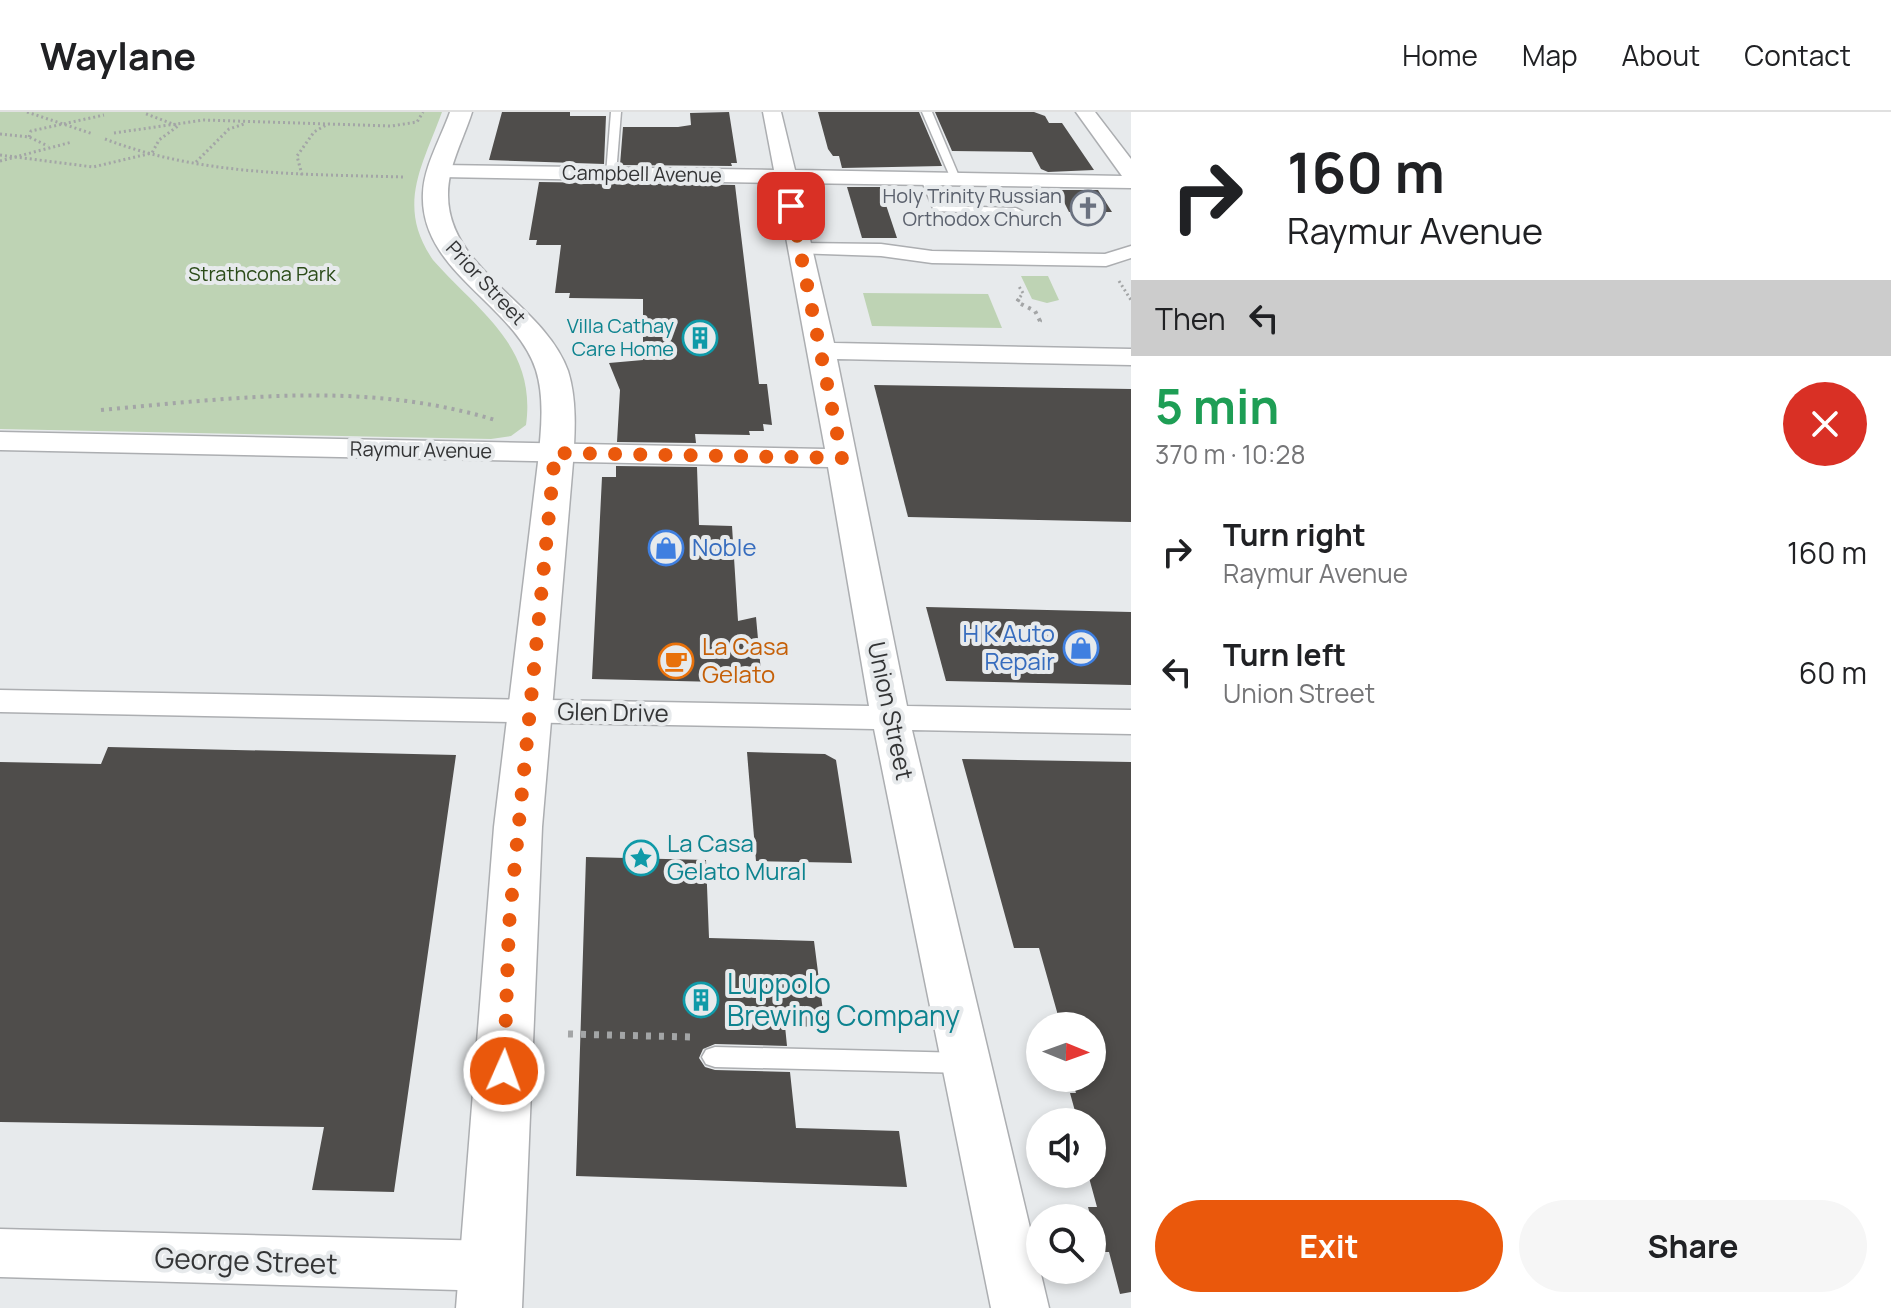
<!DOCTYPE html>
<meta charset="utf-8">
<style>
body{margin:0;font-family:Manrope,sans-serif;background:#f6f6f6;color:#202124;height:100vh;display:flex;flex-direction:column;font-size:30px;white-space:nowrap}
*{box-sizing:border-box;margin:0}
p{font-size:26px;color:#757577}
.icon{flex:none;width:44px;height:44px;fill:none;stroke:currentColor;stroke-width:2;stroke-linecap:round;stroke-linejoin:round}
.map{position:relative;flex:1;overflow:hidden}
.drawer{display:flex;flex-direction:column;background:#fff;width:760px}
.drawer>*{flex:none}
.hud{background:#fff;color:#202124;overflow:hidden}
.needle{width:52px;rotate:91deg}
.tools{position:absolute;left:1026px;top:900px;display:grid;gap:16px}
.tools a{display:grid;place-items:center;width:80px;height:80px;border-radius:50%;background:#fff;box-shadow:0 4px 12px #0003;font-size:40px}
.pin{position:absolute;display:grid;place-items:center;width:68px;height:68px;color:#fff;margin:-34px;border-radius:16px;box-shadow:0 4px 12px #0006}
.me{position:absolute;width:88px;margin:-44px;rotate:2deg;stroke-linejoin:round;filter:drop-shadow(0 0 6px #0008)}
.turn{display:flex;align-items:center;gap:28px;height:168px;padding:0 24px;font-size:36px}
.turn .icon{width:104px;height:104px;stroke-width:2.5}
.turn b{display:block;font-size:56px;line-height:68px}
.then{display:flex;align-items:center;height:76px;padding:0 24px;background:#0003;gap:16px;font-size:30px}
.round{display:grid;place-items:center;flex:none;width:84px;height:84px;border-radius:42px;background:#f6f6f6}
.summary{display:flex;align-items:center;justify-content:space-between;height:136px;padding:0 24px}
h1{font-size:48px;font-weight:700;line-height:60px;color:#1e9e55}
.primary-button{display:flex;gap:16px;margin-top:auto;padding:16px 24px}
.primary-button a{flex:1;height:92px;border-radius:48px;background:#ea580c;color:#fff;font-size:32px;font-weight:700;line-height:92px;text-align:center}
.primary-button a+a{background:#f6f6f6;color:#202124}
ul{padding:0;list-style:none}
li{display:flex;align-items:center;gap:24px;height:120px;padding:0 24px}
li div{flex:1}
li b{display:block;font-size:30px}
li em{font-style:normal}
header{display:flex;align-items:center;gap:48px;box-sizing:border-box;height:112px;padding:0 40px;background:#fff;border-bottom:2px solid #e0e0e0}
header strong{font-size:38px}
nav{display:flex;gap:44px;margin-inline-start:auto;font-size:28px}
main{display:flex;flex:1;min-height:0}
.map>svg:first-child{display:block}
.green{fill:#bed3b4}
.building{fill:#4f4d4b}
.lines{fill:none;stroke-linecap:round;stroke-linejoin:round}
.service-casing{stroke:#acaeb1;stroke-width:3}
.pedestrian-casing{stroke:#acaeb1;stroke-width:3}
.minor-casing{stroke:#acaeb1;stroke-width:3}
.secondary-casing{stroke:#acaeb1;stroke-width:3}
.path-far2{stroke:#a3a5a6;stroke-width:3;stroke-dasharray:2 3;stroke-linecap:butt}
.path-far1{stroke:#a3a5a6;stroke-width:4;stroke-dasharray:3 5;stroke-linecap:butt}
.path{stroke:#a3a5a6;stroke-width:7;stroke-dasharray:5 8;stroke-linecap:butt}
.service{fill:#fff;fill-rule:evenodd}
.pedestrian{fill:#fff;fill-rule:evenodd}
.minor{fill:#fff;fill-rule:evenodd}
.secondary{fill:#fff;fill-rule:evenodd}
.route{stroke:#ea580c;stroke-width:14;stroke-dasharray:0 25.2}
.labels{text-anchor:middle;stroke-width:8;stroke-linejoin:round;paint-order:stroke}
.far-street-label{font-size:20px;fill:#333435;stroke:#e7eaec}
.far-worship-label{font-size:20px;fill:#5b616d;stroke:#e7eaec;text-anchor:end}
.far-park-label{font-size:20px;fill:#2b4b18;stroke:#e7eaec}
.far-culture-label{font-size:20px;fill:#0d838f;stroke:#e7eaec;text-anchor:end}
.shop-label{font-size:24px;fill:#366cbe;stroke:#e7eaec;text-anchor:start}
.food-label{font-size:24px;fill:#c56008;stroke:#e7eaec;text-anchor:start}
.street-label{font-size:24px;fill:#333435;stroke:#e7eaec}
.culture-label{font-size:24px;fill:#0d838f;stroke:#e7eaec;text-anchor:start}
.near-culture-label{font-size:28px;fill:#0d838f;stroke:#e7eaec;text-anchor:start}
.near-street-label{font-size:28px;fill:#333435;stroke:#e7eaec}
</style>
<header>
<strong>Waylane</strong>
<nav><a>Home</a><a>Map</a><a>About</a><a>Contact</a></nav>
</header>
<main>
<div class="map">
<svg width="1131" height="1196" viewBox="0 0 1131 1196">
<rect width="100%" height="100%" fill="#e7eaec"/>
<g class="green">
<path d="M0,0H442C422,55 396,94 433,148C478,199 537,234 526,313L511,324L491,327L0,317Z"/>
<polygon points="1021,164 1048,164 1059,188 1047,191 1032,187"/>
<polygon points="863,181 988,182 1002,216 872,214"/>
</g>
<g class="building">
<polygon points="502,0 570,0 570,4 606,4 604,52 489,48"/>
<polygon points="729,0 737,51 731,51 732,54 620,53 623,15 678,15 691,13 690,1"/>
<polygon points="818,0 919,0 942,54 842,56 839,44 833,44 828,37"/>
<polygon points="935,0 1034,0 1045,4 1049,11 1062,11 1094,58 1048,60 1041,57 1032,40 952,39"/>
<polygon points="539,70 735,73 759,272 767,272 772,313 763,312 764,319 749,319 750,323 695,322 696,331 617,330 620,278 609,251 643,248 643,187 569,186 570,181 555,181 561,133 536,133 537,128 529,128"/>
<polygon points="847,75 880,75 897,126 862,126"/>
<polygon points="1058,78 1098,78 1112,100 1069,100"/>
<polygon points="874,273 1131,277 1131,410 908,405"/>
<polygon points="616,354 697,355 699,413 732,414 738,509 756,505 762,571 592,567 602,365 616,365"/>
<polygon points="926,495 1131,500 1131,573 946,569"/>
<polygon points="108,635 456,643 394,1080 312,1078 324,1015 0,1010 0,650 101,652"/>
<polygon points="747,640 825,642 836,648 852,751 756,749"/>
<polygon points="962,647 1131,650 1131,1180 1120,1182 1109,1140 1100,1140 1088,1095 1097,1095 1088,1062 1092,1062 1092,1010 1078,1010 1070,981 1076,981 1071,966 1092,966 1092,914 1061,914 1039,836 1014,836"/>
<polygon points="586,745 706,748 709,826 814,829 825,915 785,914 787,934 715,932 703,937 699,946 705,955 715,958 790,960 796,1016 899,1019 907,1075 576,1064"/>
</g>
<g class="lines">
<g class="service-casing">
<g id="service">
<polygon points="611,0 621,0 616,62 611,65 606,62"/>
<polygon points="922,0 932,0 961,69 951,67"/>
<polygon points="927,64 933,67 943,94 1016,96 1022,99 1016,102 934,99 921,67"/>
<polygon points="715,935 966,941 975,944 979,951 975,958 966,961 715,955 706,952 702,945 706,938"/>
</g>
</g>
<g class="pedestrian-casing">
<polygon id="pedestrian" points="800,131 881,132 932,139 1105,142 1131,134 1131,146 1106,154 932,151 881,144 794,141 794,133"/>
</g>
<g class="minor-casing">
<g id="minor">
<polygon points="763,0 781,0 795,58 1122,64 1076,0 1095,0 1131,47 1131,76 797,71 834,231 1131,237 1131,253 837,247 907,594 1131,598 1131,622 912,618 1049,1196 991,1196 874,617 0,600 0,578 869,594 828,355 0,338 0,320 825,337 776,71 441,65 431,59 441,53 774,58"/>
<polygon points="0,1117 493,1129 513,1137 521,1154 513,1171 493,1179 0,1165"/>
</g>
</g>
<g class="secondary-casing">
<path id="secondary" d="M450,0H472C464,26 448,54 448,82C447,158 544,191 568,259C577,288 575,320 573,350L542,715L522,1196H456L494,715L538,350C541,320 545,287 536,258C514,191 419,160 423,81C424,54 441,26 450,0Z"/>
</g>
<g class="path-far2">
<polyline points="27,0 93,22"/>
<polyline points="114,21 204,8 391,14 417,10 423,0"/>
<polyline points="0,22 29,25 48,34"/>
<polyline points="29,25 31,19 104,3"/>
<path d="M105,27C201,64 302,62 403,65"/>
<polyline points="0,43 93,55 152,41 159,28 178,14 144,1"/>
<polyline points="0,49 72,30"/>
<polyline points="196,50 229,17 244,12"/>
<polyline points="302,63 297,44 314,20 328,12"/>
<polyline points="1119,169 1131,188"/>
<polyline points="1017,189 1023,181 1018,173"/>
</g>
<g class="path-far1">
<polyline points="1019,187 1017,190 1035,199 1040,209 1037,212"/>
<path d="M101,298C234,286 365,268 495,308"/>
</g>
<polyline class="path" points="568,922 692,925"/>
<use href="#service" class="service"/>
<use href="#pedestrian" class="pedestrian"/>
<use href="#minor" class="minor"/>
<use href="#secondary" class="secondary"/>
</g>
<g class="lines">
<polyline class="route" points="504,959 509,813 555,341 842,346 791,94"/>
</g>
<defs>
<g id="church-ring" transform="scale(1.8)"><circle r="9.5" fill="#e7eaec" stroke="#6b7280" stroke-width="1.5"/><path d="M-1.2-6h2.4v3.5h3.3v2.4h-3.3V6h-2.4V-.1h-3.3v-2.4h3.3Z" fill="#6b7280"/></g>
<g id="building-ring" transform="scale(1.8)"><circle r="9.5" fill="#e7eaec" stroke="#0f9aa8" stroke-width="1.5"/><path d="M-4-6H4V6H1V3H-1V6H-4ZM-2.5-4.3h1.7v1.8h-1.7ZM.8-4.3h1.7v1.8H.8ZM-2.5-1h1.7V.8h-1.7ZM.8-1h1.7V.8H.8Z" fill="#0f9aa8"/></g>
<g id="shop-ring" transform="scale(1.8)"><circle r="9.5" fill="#e7eaec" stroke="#3f7fe0" stroke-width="1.5"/><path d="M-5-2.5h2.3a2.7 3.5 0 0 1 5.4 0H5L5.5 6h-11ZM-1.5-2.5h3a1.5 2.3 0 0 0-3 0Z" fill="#3f7fe0"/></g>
<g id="cafe-ring" transform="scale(1.8)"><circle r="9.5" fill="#e7eaec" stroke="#e8710a" stroke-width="1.5"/><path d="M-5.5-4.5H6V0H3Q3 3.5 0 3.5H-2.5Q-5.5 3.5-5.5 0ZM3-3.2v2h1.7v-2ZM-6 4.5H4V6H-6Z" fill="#e8710a"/></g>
<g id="sight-ring" transform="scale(1.8)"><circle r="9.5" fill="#e7eaec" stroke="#0f9aa8" stroke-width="1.5"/><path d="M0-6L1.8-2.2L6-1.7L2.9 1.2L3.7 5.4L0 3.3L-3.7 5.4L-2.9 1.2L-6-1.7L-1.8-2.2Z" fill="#0f9aa8"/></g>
</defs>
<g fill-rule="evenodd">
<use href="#church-ring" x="1088" y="96"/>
<use href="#building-ring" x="700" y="226"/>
<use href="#shop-ring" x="666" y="436"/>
<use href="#shop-ring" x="1081" y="536"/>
<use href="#cafe-ring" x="676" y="549"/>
<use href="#sight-ring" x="641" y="746"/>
<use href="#building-ring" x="701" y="888"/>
</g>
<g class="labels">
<g class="far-street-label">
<text transform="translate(642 62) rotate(1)" y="7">Campbell Avenue</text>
<text transform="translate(486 171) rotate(47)" y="7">Prior Street</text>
<text transform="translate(421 338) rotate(1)" y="7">Raymur Avenue</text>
</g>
<g class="far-worship-label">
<text x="1062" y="91">Holy Trinity Russian<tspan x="1062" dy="23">Orthodox Church</tspan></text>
</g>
<g class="far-park-label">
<text x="262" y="169">Strathcona Park</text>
</g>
<g class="far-culture-label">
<text x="674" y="221">Villa Cathay<tspan x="674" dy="23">Care Home</tspan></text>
</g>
<g class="shop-label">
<text x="692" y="444">Noble</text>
<text x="1055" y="530" text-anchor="end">H K Auto<tspan x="1055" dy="28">Repair</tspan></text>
</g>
<g class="food-label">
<text x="702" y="543">La Casa<tspan x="702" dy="28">Gelato</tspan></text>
</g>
<g class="street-label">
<text transform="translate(890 599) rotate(78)" y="8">Union Street</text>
<text transform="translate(613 601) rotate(1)" y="8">Glen Drive</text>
</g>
<g class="culture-label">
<text x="667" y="740">La Casa<tspan x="667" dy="28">Gelato Mural</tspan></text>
</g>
<g class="near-culture-label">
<text x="727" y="882">Luppolo<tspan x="727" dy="32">Brewing Company</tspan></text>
</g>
<g class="near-street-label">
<text transform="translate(246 1149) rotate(2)" y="10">George Street</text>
</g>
</g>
</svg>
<div class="tools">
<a><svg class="needle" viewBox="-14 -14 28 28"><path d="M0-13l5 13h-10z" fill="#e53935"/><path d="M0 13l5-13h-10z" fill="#757577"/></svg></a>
<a><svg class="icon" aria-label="sound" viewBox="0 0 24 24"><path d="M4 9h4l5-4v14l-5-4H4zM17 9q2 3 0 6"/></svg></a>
<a><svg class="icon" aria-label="search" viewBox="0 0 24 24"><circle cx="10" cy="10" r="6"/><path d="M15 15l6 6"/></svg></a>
</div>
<div class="pin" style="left:791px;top:94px;background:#d93025"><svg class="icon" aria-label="arrive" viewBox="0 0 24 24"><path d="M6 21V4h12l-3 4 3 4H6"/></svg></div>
<svg class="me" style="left:504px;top:959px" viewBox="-20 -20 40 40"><circle r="17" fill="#ea580c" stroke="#fff" stroke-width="3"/><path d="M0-11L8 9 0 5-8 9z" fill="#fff"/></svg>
</div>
<section class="drawer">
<div class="hud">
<div class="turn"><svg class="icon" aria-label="right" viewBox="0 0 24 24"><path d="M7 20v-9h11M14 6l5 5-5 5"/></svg><div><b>160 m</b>Raymur Avenue</div></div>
<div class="then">Then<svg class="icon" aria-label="left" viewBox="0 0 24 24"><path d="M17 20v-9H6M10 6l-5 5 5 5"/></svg></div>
</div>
<div class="summary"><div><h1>5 min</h1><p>370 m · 10:28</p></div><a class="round" style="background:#d93025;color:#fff"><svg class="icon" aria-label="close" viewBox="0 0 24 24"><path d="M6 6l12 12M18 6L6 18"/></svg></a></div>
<ul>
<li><svg class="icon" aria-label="right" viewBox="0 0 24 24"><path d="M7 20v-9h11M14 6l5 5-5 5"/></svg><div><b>Turn right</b><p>Raymur Avenue</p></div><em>160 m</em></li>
<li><svg class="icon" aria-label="left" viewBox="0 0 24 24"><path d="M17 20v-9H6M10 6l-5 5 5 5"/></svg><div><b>Turn left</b><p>Union Street</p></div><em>60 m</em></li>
</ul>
<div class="primary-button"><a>Exit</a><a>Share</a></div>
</section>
</main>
